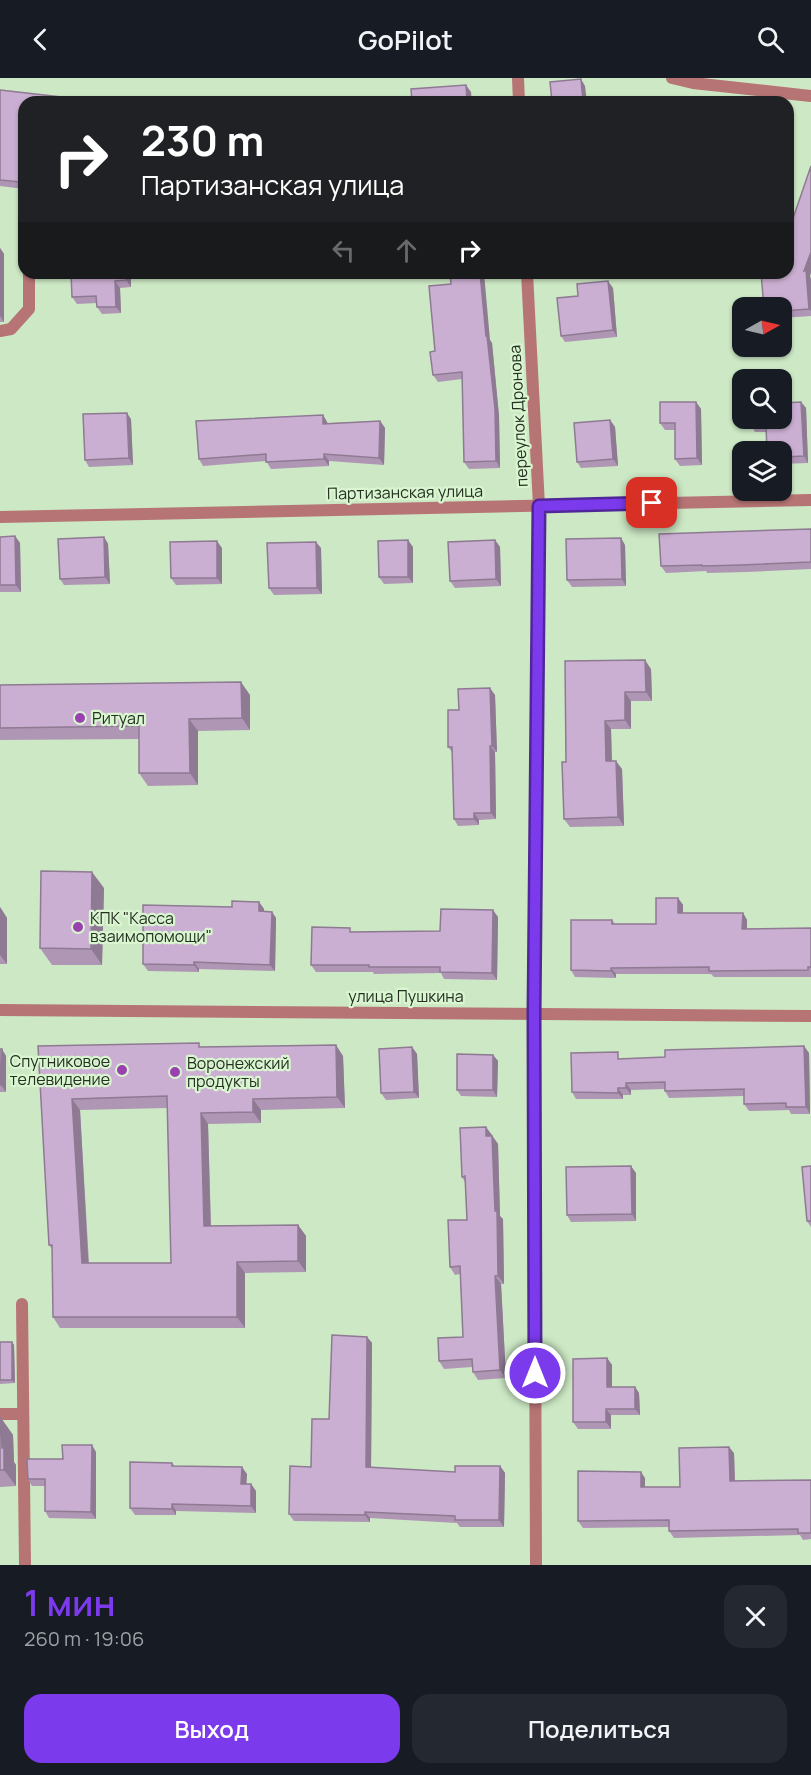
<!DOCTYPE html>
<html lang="ru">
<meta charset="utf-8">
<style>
body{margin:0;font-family:Manrope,sans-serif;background:#242831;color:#f1f3f6;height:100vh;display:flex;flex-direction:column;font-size:22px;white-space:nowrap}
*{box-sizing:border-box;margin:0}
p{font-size:20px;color:#9ea1a6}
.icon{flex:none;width:33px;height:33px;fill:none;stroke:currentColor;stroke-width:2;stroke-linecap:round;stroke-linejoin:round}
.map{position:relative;height:1487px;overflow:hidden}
.panel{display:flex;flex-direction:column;background:#171b24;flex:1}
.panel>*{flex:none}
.top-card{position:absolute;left:18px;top:18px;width:776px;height:183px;border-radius:18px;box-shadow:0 2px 4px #0004;background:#202124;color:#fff;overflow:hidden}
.needle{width:39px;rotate:82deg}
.buttons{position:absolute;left:732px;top:219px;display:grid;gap:12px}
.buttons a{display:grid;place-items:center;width:60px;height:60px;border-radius:12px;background:#171b24;box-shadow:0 2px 4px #0004;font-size:30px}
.pin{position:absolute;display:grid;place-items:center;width:51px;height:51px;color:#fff;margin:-26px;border-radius:12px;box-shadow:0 3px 9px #0006}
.me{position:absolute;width:66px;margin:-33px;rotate:0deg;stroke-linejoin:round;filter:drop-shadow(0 0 4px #0008)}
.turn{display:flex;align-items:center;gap:21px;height:126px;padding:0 24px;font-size:27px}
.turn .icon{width:78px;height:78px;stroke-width:2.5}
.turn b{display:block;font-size:42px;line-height:51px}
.lanes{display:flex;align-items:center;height:57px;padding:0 24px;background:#0003;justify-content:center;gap:30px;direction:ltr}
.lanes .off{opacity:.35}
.round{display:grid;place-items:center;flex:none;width:63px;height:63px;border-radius:18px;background:#242831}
.headline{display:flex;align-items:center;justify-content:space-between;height:102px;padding:0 24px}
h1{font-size:36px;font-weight:600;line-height:45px;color:#7c3aed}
.button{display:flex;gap:12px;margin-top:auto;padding:12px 24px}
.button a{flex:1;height:69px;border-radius:18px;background:#7c3aed;color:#fff;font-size:24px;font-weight:600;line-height:69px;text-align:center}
.button a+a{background:#242831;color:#f1f3f6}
header{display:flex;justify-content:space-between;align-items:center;height:78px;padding:0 24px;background:#171b24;font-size:27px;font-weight:600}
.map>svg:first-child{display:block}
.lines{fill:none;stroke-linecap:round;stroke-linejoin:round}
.service{stroke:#b77474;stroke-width:12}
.minor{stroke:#b77474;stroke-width:12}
.tertiary{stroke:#b77474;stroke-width:12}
.wall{fill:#af96b5;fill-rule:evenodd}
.shaded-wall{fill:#8e7a93}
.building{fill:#cbafd2;stroke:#8e7a93;stroke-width:1.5;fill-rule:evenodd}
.route-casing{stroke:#51269a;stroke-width:15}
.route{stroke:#7c3aed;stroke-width:10}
.poi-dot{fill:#9942af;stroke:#d9f6d1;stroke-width:2}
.labels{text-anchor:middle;stroke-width:4.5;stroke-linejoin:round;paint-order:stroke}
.street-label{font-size:16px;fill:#253022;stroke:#d9f6d1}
.poi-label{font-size:16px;fill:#253022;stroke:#d9f6d1;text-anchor:start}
</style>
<header><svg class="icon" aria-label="back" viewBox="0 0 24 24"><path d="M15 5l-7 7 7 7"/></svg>GoPilot<svg class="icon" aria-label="search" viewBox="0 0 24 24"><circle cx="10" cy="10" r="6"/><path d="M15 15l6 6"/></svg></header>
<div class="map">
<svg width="811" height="1487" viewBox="0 0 811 1487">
<rect width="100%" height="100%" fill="#cce8c4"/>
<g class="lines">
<g class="service">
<polyline points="0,253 11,251 29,231 29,195"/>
<polyline points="22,1226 25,1487"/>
<polyline points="0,1336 23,1336"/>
</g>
<g class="minor">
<polyline points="518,0 519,24"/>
<polyline points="672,0 693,5 811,18"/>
<polyline points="527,195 539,428 534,936 536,1487"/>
<polyline points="0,439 811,422"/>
</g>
<polyline class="tertiary" points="0,932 811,938"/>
</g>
<g class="wall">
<polygon points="0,15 24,24 24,111 0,108"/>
<polygon points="811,88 811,194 810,198 811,202 811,238 782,240 782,230 788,195"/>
<polygon points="0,170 4,176 4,244 0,244"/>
<polygon points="71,195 131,195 131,209 120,210 121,235 102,236 97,229 97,225 77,226 72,219"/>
<polygon points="451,206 492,265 499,338 500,390 469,391 464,384 462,301 438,304 433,297 435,273"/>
<polygon points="613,210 617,259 565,264 561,258 578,218"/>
<polygon points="696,324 701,331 702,387 680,388 675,381 675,352 665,352 660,345"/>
<polygon points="801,324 806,330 808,385 782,386 782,374 766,354 755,354 751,347"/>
<polygon points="323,337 327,344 328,345 380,343 385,350 384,387 329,383 329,388 271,391 266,383 203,388 199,381"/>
<polygon points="131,341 133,387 89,389 85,382"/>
<polygon points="610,342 615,349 618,388 581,390 577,384"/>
<polygon points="811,451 811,491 746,494 707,495 706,493 666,495 661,488"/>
<polygon points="15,458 20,465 21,514 0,514 0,459"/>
<polygon points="104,459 108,466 110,506 64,507 60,501"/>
<polygon points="495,462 500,469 501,508 455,510 450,503"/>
<polygon points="625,467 626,508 572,509 567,502"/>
<polygon points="413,469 413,505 384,506 379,499"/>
<polygon points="222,470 222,506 176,507 171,500"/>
<polygon points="321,470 322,516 274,517 269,510"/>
<polygon points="565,583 651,591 652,623 631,623 631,651 611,651 612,683 622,691 624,748 570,749 564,741 566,684"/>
<polygon points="0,607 250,617 250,652 198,653 198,707 148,708 139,695 139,661 0,662"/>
<polygon points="495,617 497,674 495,674 496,741 479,742 479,747 458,748 454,741 452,674 448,669 459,632"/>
<polygon points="104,810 102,887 52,887 40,870"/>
<polygon points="678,820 683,827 683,835 743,835 747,842 747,851 811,850 811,899 714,899 711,896 616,896 616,900 575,899 571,892 612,842 615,846 656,846"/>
<polygon points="259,824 264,831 264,833 272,834 276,840 275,893 199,891 199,894 148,893 143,886 232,829"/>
<polygon points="0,829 7,840 7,886 0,886"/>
<polygon points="498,839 497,902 444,901 441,895 374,896 373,894 316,894 311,887 353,854 440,853"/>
<path d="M38,968L202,969L343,978L345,1030L261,1032V1045L208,1046L211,1148L298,1147L306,1158V1194L245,1195V1250H60L53,1239L52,1171L49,1167ZM167,1030L171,1185H89L80,1032Z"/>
<polygon points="412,969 417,976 419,1020 386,1022 381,1015"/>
<polygon points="0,971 6,978 6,1014 0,1014"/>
<polygon points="809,975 810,1036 791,1036 789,1032 749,1033 744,1026 744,1018 669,1020 665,1013 665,1011 631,1012 631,1017 623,1017 623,1021 576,1021 572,1014 623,981"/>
<polygon points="493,977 498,983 497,1019 461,1018 457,1012"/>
<polygon points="492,1057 498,1066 500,1138 503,1141 504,1206 501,1206 506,1300 478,1302 473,1294 472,1289 444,1291 439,1283 463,1259 460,1196 455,1197 450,1189 467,1142 465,1104 462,1099"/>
<polygon points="811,1088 811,1149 807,1143"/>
<polygon points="636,1095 636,1143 571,1144 567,1137"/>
<polygon points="367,1259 372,1265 371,1390 455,1394 500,1388 505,1395 504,1449 460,1449 457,1445 370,1440 370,1444 294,1443 289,1436 311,1389 329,1341"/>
<polygon points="0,1264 12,1264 14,1267 15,1305 0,1306"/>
<polygon points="607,1280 612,1287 612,1309 635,1309 639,1315 640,1337 611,1337 611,1351 578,1351 573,1344"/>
<polygon points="0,1340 1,1340 13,1357 14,1384 16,1387 16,1408 0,1409"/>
<polygon points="96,1374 96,1441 49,1440 45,1433 45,1408 32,1408 28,1401 63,1381"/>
<polygon points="734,1375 735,1403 811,1402 811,1461 803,1462 800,1457 674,1460 669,1453 669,1449 583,1450 578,1443 645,1400 645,1409 680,1409"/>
<polygon points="172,1385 175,1388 247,1396 246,1406 251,1406 256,1413 256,1435 176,1433 176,1437 135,1437 130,1430"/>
</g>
<g class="shaded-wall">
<polygon points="581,1 585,8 587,24 583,24"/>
<polygon points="466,7 471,14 472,24 467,24"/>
<polygon points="24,75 24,109 21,104"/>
<polygon points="0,170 4,176 4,244 0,238"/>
<polygon points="811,174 811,194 810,198 811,202 811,233 809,231 804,193"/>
<polygon points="126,195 131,195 131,209 126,202"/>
<polygon points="480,195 484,195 490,262 492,265 499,338 500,390 496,383"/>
<polygon points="115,203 120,210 121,235 116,229"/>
<polygon points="608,203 613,210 617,259 613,252"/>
<polygon points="696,324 701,331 702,387 697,380"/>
<polygon points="801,324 806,330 808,385 804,378"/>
<polygon points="127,335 131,341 133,387 129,380"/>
<polygon points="323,337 327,344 328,352 323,346"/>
<polygon points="610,342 615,349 618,388 613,381"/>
<polygon points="380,343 385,350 384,387 379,380"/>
<polygon points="324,376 329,383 329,388 324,381"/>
<polygon points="15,458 20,465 21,514 16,507"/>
<polygon points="104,459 108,466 110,506 105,499"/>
<polygon points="621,460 625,467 626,508 622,501"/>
<polygon points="408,462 413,469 413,505 408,499"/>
<polygon points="495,462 500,469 501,508 496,501"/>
<polygon points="217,463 222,470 222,506 217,500"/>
<polygon points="316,464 321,470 322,516 317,510"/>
<polygon points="645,582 651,591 652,623 646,614"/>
<polygon points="241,604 250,617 250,652 242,640"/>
<polygon points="490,610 495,617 497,674 492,668"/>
<polygon points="625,614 631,623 631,651 625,642"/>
<polygon points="189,641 198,653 198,707 190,695"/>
<polygon points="605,643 611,651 612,692 606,683"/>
<polygon points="490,668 495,674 496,741 491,735"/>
<polygon points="616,683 622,691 624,748 618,739"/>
<polygon points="474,735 479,742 479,747 474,741"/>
<polygon points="92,794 104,810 102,887 91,871"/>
<polygon points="678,820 683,827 683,841 678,835"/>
<polygon points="259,824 264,831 264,840 259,833"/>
<polygon points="0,829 7,840 7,886 0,877"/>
<polygon points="493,832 498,839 497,902 492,895"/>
<polygon points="272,834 276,840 275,893 270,887"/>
<polygon points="743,835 747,842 747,858 742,851"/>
<polygon points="194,884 199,891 199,894 194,887"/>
<polygon points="611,890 616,896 616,900 611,893"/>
<polygon points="336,967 343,978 345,1030 337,1019"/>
<polygon points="804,968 809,975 810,1036 806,1029"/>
<polygon points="412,969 417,976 419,1020 414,1014"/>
<polygon points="2,971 6,978 6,1014 1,1007"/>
<polygon points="493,977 498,983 497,1019 493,1012"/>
<polygon points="626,1005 631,1012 631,1017 626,1010"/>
<polygon points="618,1010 623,1017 623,1021 618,1015"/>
<polygon points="72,1021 80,1032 89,1196 82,1185"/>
<polygon points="253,1021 261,1032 261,1045 253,1034"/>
<polygon points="201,1035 208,1046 211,1159 204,1148"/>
<polygon points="486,1049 492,1057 492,1066 486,1058"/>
<polygon points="492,1058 498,1066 500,1138 503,1141 504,1206 498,1198 495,1133"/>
<polygon points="631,1088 636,1095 636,1143 632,1136"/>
<polygon points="298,1147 306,1158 306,1194 298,1183"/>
<polygon points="237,1184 245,1195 245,1250 237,1239"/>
<polygon points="495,1198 501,1206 506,1300 500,1292"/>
<polygon points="367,1259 372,1265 371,1396 366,1389"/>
<polygon points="12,1264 14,1267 15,1305 12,1302"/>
<polygon points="607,1280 612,1287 612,1315 607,1309"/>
<polygon points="635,1309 639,1315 640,1337 635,1331"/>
<polygon points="606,1331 611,1337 611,1351 606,1344"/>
<polygon points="1,1340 13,1357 14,1384 16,1387 16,1408 4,1392 2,1370"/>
<polygon points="92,1367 96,1374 96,1441 91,1434"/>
<polygon points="729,1369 734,1375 735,1410 730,1403"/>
<polygon points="500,1388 505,1395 504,1449 499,1442"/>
<polygon points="242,1389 247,1396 246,1413 241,1406"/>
<polygon points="641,1394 645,1400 645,1416 641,1409"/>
<polygon points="251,1406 256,1413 256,1435 251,1428"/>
<polygon points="172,1426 176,1433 176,1437 172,1431"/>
<polygon points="365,1434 370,1440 370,1444 365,1437"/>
</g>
<g class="building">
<polygon points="581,1 583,24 552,24 550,4"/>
<polygon points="466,7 467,24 412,24 411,11"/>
<polygon points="0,12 70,20 70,24 24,24 24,75 21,104 0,102"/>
<polygon points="811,88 811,174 804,193 806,192 809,231 782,233 782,230 764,230 761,195 788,195 788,155"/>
<polygon points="71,195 126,195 126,202 115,203 116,229 97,229 96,218 72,219"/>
<polygon points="450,195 480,195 486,258 487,258 495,331 496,383 464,384 462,294 433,297 430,274 435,273 429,208 451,206"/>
<polygon points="608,203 613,252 561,258 557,220 578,218 577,206"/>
<polygon points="660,324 696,324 697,380 675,381 675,345 660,345"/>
<polygon points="801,324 804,378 782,379 782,374 767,374 766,347 751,347 750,340 782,340 782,325"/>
<polygon points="127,335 129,380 85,382 83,336"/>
<polygon points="323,337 323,346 380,343 379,380 324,376 324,381 266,384 266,376 199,381 196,343"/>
<polygon points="610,342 613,381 577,384 574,345"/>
<polygon points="811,451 811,484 741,487 702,488 702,487 661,488 659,456"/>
<polygon points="15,458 16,507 0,507 0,459"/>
<polygon points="104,459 105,499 60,501 58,461"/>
<polygon points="621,460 622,501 567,502 566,461"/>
<polygon points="408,462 408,499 379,499 378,463"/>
<polygon points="495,462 496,501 450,503 448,464"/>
<polygon points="217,463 217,500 171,500 170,464"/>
<polygon points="316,464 317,510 269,510 267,465"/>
<polygon points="645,582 646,614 625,614 625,642 605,643 606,683 616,683 618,739 564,741 562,684 566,684 565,583"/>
<polygon points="241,604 242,640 189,641 190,695 139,695 139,648 0,650 0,607"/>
<polygon points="490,610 492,668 490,668 491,735 474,735 474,741 454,741 452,669 448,669 448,632 459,632 458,611"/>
<polygon points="41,793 92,794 91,871 40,870"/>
<polygon points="656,820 678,820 678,835 743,835 742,851 811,850 811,889 808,889 808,892 709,893 709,889 611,890 611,893 571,892 571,842 612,842 612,846 656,846"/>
<polygon points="232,823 259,824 259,833 272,834 270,887 194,884 194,887 143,886 143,827 232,829"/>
<polygon points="441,831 493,832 492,895 440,894 440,889 369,889 369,887 311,887 312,849 350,850 350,854 440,853"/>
<path d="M199,965V969L336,967L337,1019L253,1021V1034L201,1035L204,1148L298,1147V1183L237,1184V1239H53L52,1167H49L38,968ZM167,1018L171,1185H82L72,1021Z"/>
<polygon points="804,968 806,1029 786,1029 786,1025 744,1026 744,1011 665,1013 665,1004 626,1005 626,1010 618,1010 618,1015 572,1014 571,975 618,974 618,981 665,979 665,972"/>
<polygon points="412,969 414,1014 381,1015 379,971"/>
<polygon points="0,971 2,971 1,1007 0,1007"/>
<polygon points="457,976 493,977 493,1012 457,1012"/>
<polygon points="486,1049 486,1058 492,1058 495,1133 497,1133 498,1198 495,1198 500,1292 473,1294 472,1281 439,1283 438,1260 463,1259 460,1188 450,1189 448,1142 467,1142 465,1098 462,1099 460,1050"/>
<polygon points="631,1088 632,1136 567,1137 566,1089"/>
<polygon points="811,1088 811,1143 807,1143 802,1089"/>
<polygon points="332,1257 367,1259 366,1389 455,1394 455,1388 500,1388 499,1442 455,1442 455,1438 365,1434 365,1437 289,1436 290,1388 311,1389 312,1341 329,1341"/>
<rect x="0" y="1264" width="12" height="38"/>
<polygon points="607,1280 607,1309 635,1309 635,1331 606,1331 606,1344 573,1344 573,1281"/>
<polygon points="0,1340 1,1340 2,1370 4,1370 4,1392 0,1392"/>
<polygon points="62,1367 92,1367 91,1434 45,1433 45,1401 28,1401 27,1381 63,1381"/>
<polygon points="729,1369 730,1403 811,1402 811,1455 798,1455 798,1451 669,1453 669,1442 578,1443 578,1393 641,1394 641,1409 680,1409 679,1370"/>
<polygon points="130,1384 172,1385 172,1388 242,1389 241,1406 251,1406 251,1428 172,1426 172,1431 130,1430"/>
</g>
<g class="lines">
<g class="route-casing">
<polyline id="route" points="535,1295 534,936 539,428 652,425"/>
</g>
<use href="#route" class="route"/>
</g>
<g class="poi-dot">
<circle cx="80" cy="640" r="6"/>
<circle cx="78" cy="849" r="6"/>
<circle cx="122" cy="992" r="6"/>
<circle cx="175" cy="994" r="6"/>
</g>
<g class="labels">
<g class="street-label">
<text transform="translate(518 338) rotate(-93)" y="6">переулок Дронова</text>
<text transform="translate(405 414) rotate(-1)" y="6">Партизанская улица</text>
<text x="406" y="924">улица Пушкина</text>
</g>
<g class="poi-label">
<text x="92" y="646">Ритуал</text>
<text x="90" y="846">КПК "Касса<tspan x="90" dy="18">взаимопомощи"</tspan></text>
<text x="110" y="989" text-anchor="end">Спутниковое<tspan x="110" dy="18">телевидение</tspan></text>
<text x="187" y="991">Воронежский<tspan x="187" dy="18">продукты</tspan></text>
</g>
</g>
</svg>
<div class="buttons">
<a><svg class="needle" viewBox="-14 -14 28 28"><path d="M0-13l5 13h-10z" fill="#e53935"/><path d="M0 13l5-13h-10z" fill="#9ea1a6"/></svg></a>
<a><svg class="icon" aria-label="search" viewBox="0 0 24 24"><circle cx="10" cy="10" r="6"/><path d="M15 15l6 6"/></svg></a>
<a><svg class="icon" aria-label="layers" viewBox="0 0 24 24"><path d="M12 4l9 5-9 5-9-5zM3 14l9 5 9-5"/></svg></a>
</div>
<div class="pin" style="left:652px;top:425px;background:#d93025"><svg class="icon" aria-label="arrive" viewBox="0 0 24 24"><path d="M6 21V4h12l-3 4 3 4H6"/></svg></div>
<svg class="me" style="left:535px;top:1295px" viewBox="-20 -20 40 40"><circle r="17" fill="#7c3aed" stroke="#fff" stroke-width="3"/><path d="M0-11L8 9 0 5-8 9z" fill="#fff"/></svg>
<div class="top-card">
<div class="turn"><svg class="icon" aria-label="right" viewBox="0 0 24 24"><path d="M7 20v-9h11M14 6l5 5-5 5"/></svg><div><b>230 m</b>Партизанская улица</div></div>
<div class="lanes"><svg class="icon off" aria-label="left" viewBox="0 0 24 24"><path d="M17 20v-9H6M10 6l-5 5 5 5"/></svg><svg class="icon off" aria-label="ahead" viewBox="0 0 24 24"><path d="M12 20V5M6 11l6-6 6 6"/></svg><svg class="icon" aria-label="right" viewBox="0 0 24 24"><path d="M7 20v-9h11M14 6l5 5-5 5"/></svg></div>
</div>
</div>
<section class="panel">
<div class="headline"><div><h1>1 мин</h1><p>260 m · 19:06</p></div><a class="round"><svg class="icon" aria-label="close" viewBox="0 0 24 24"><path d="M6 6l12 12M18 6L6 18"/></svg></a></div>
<div class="button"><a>Выход</a><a>Поделиться</a></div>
</section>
